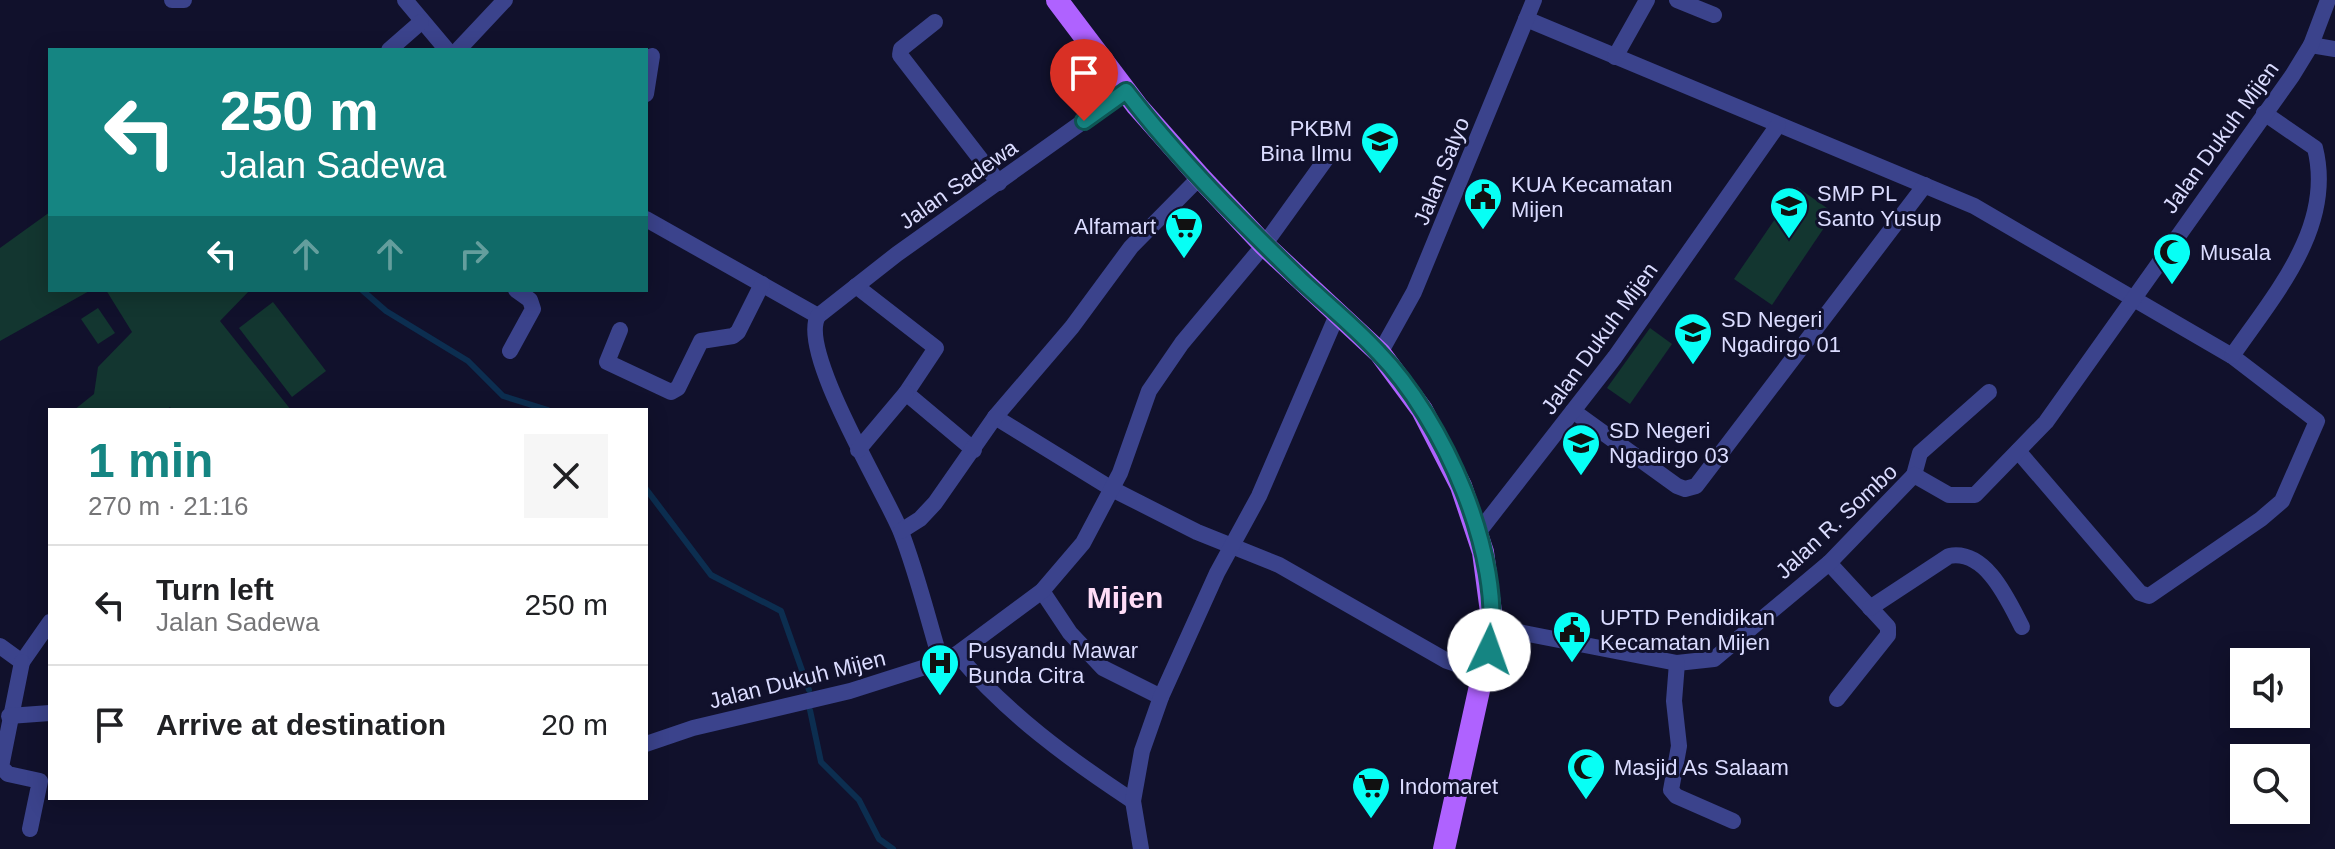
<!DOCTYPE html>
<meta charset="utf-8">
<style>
body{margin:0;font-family:Arial,sans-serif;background:#f6f6f6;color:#202124;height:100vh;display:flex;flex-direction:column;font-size:30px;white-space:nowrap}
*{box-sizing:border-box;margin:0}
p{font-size:26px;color:#757577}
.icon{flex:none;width:44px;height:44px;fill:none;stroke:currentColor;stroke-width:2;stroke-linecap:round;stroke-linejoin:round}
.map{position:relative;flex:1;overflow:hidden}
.sheet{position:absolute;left:48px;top:408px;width:600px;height:392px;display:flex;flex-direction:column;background:#fff;border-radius:0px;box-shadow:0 4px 20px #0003}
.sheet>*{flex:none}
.banner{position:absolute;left:48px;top:48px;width:600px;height:244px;border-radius:0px;box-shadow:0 4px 20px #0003;background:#158582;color:#fff;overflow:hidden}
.controls{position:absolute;left:2230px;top:648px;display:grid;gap:16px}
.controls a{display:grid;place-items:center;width:80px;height:80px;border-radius:0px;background:#fff;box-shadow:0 4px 20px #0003;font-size:40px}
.pin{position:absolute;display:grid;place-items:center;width:68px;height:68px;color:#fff;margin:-82px -34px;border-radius:50% 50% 50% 0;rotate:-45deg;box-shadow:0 0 8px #0007}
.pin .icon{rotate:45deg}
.me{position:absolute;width:88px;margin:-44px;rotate:3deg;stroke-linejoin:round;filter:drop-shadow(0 0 6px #0008)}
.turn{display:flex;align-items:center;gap:28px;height:168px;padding:0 40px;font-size:36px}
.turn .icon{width:104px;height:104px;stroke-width:2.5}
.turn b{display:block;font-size:56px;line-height:68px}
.lanes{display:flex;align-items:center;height:76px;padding:0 40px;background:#0003;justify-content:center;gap:40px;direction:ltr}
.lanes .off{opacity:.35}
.round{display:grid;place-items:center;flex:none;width:84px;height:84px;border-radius:0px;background:#f6f6f6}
.overview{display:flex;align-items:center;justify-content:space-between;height:136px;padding:0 40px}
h1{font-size:48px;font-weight:700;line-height:60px;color:#158582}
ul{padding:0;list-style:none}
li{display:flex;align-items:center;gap:24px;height:120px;padding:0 40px;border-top:2px solid #e0e0e0}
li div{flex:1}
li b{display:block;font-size:30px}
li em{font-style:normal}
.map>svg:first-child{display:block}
.green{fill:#133630}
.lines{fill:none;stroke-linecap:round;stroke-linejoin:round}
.stream{stroke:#0c2e50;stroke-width:6}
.minor{stroke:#3b438c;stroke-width:16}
.tertiary{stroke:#3b438c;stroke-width:16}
.primary{stroke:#af62ff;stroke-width:22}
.route-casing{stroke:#0e5654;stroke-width:20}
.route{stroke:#158582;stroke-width:14}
.labels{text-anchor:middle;stroke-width:6;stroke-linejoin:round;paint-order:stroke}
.poi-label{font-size:22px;fill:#dbdcff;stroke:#11112c;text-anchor:start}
.street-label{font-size:22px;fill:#dbdcff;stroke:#11112c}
.district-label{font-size:30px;font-weight:bold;fill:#ffddf7;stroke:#11112c}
</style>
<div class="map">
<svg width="2335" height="849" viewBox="0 0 2335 849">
<rect width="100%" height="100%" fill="#11112c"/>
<g class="green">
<polygon points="1797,187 1834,213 1772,305 1734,279"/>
<polygon points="50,212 50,290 91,290 0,341 0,248"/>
<polygon points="106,290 250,290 220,321 291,410 172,410 170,407 166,410 74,410 94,394 98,367 132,332"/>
<polygon points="273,302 326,371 292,397 239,328"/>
<polygon points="98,308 115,333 98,344 81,319"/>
<polygon points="1650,328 1672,344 1630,404 1607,388"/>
</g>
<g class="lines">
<g class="stream">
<polyline points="362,290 386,311 468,361 503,396 548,410"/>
<polyline points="646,489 711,575 781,611 809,690"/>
<polyline points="810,710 821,762 859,800 879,839 893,849"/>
</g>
<g class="minor">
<polyline points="172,0 184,0"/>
<polyline points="405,0 447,50"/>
<polyline points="1677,0 1714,15"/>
<polyline points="1526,19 1974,206 2232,356 2317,421 2282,501 2261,519 2149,596 2140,593 2018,451"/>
<polyline points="935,22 901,49 900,55 999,183"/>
<polyline points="2311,45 2335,49"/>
<polyline points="389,50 421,22"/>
<polyline points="458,50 505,0"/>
<polyline points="1615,57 1647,0"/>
<polyline points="646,94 652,56"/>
<polyline points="646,219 818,316"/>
<polyline points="856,286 936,348 906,393 974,450"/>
<polyline points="818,316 897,254 1126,91"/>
<path d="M818,316C798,351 885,492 901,532C917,573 928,619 941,662"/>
<polyline points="620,330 607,362 671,392 678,388 701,341 733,336 738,332 762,284"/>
<polyline points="510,351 533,309 530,300 516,290"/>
<path d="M2232,356C2274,295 2335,227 2315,148L2264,113"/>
<polyline points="1573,411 1677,486 1685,489 1696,486 1925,185"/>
<polyline points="995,417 1112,489 1197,532 1279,565 1447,661 1485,674"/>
<polyline points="858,450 906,393"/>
<polyline points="1914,475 1920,453 1989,392"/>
<polyline points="901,531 920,519 935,503 995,417 1072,327 1131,247 1200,177"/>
<polyline points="1477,534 1615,357 1778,125"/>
<polyline points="1829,563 1888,627 1888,635 1837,699"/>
<polyline points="1042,591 1070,633 1103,668 1161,697"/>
<path d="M1870,608L1949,556C1986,549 2008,600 2022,627"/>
<polyline points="1493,627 1677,663 1714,659 1829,563 1914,475 1949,495 1975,495 2046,422 2292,76 2311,45 2328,0"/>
<polyline points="0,646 22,662 50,622"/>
<path d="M957,654C1006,713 1069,759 1133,801"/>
<polyline points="22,662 1,767 8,774 40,781 30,829"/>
<polyline points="1677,663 1674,701 1679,746 1671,790 1676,796 1733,821"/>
<polyline points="9,716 50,713"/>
<polyline points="646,744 693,728 850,691 941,662 957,654 1042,591 1083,543 1120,473 1149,391 1182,343 1264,245 1326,159"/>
<polyline points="1141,849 1133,801 1142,751 1161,697 1217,573 1259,496 1337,315"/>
</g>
<polyline class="tertiary" points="1380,353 1414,292 1534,0"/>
<polyline class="primary" points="1057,0 1137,106 1200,177 1264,245 1380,353 1422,410 1461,486 1483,552 1493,627 1444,849"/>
</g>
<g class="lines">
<g class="route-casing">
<path id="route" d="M1084,121L1126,91C1178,159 1241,222 1303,282C1328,305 1355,327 1378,352C1443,419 1505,556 1489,650"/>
</g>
<use href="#route" class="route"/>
</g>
<defs>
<g id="school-pin" transform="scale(2)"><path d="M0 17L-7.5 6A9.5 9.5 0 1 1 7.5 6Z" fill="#07fff5" stroke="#11112c"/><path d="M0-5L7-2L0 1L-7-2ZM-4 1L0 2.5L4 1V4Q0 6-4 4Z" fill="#111"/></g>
<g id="civic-pin" transform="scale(2)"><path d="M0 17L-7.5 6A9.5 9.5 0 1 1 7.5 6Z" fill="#07fff5" stroke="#11112c"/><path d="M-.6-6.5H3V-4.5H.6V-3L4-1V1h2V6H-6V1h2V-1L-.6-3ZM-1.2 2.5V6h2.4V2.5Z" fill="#111"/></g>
<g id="supermarket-pin" transform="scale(2)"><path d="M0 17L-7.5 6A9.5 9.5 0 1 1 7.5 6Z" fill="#07fff5" stroke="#11112c"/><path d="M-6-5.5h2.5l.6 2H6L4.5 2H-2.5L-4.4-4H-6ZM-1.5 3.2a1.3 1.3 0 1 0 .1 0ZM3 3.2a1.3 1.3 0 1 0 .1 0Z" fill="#111"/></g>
<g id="mosque-pin" transform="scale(2)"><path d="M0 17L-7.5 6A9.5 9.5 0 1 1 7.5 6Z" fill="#07fff5" stroke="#11112c"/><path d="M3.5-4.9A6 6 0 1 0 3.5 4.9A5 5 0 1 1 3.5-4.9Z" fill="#111"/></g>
<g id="hospital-pin" transform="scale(2)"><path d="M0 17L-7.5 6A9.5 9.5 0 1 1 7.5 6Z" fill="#07fff5" stroke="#11112c"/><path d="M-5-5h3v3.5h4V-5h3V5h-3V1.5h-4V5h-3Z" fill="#111"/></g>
</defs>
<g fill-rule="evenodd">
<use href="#school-pin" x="1380" y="141"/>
<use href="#civic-pin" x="1483" y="197"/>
<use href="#school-pin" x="1789" y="206"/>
<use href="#supermarket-pin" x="1184" y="226"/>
<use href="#mosque-pin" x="2172" y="252"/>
<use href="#school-pin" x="1693" y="332"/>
<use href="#school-pin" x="1581" y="443"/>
<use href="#civic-pin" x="1572" y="630"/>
<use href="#hospital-pin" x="940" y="663"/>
<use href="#mosque-pin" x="1586" y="767"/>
<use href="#supermarket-pin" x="1371" y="786"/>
</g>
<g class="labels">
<g class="poi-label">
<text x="1352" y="136" text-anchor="end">PKBM<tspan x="1352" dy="25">Bina Ilmu</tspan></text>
<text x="1511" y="192">KUA Kecamatan<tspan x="1511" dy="25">Mijen</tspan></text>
<text x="1817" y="201">SMP PL<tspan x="1817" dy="25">Santo Yusup</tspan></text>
<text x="1156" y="234" text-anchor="end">Alfamart</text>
<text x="2200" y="260">Musala</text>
<text x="1721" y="327">SD Negeri<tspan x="1721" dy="25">Ngadirgo 01</tspan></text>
<text x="1609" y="438">SD Negeri<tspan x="1609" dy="25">Ngadirgo 03</tspan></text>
<text x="1600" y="625">UPTD Pendidikan<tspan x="1600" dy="25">Kecamatan Mijen</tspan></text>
<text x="968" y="658">Pusyandu Mawar<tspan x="968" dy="25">Bunda Citra</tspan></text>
<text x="1614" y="775">Masjid As Salaam</text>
<text x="1399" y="794">Indomaret</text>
</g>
<g class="street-label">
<text transform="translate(2220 137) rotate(-54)" y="8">Jalan Dukuh Mijen</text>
<text transform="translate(1441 171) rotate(-68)" y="8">Jalan Salyo</text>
<text transform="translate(958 184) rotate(-35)" y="8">Jalan Sadewa</text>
<text transform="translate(1599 338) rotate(-54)" y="8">Jalan Dukuh Mijen</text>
<text transform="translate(1836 521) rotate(-43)" y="8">Jalan R. Sombo</text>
<text transform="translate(797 679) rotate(-14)" y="8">Jalan Dukuh Mijen</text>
</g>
<g class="district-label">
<text x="1125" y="608">Mijen</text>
</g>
</g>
</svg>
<div class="controls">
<a><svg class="icon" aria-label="sound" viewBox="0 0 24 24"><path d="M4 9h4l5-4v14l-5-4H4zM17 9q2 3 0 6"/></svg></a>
<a><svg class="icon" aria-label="search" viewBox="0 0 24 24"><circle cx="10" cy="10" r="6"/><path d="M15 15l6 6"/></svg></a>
</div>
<div class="pin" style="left:1084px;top:121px;background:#d93025"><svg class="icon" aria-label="arrive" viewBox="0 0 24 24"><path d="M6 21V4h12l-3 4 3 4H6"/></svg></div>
<svg class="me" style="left:1489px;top:650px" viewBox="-20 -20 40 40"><circle r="19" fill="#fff"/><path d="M0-13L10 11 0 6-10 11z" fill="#158582"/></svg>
<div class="banner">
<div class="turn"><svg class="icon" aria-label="left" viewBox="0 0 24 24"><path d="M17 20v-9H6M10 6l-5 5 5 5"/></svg><div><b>250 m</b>Jalan Sadewa</div></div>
<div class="lanes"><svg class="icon" aria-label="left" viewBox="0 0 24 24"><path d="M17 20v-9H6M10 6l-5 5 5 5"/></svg><svg class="icon off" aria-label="ahead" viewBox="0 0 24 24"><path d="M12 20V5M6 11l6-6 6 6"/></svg><svg class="icon off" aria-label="ahead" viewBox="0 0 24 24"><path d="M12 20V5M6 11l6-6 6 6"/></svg><svg class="icon off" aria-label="right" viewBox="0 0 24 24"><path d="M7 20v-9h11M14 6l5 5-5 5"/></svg></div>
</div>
<section class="sheet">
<div class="overview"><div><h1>1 min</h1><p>270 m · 21:16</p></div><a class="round"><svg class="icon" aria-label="close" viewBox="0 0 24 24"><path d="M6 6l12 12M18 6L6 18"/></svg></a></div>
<ul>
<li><svg class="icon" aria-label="left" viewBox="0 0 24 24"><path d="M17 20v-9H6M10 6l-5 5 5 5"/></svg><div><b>Turn left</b><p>Jalan Sadewa</p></div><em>250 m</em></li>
<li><svg class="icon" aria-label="arrive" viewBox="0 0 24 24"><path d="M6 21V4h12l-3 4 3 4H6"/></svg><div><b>Arrive at destination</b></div><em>20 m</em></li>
</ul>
</section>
</div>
